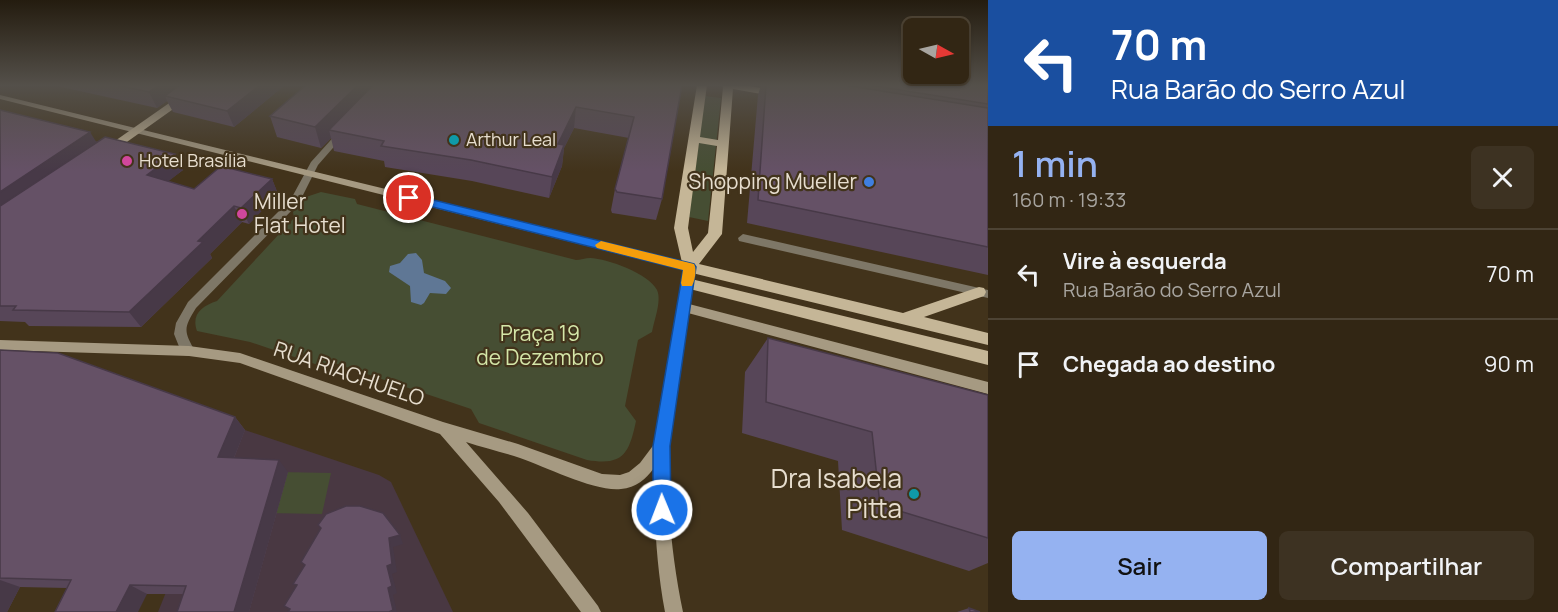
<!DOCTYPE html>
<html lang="pt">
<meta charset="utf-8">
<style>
body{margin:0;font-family:Manrope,sans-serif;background:#3d3222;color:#f1f3f6;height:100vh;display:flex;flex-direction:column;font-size:22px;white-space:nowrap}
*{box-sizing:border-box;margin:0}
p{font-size:20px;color:#a8a5a0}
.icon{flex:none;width:33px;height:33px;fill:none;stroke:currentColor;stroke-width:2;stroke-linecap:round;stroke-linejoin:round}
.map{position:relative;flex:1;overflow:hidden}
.details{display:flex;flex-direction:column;background:#322614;width:570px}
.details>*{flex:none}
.hud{background:#1a4fa0;color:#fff;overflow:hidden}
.needle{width:39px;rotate:98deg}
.controls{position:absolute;left:903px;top:18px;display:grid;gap:12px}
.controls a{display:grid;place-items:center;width:66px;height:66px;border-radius:9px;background:#322614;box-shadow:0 2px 4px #0004,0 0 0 2px #4d4334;font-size:30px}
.pin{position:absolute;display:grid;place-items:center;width:51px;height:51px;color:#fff;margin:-26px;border:3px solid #fff;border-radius:50%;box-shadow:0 2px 6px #0007}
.me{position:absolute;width:66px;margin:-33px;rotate:359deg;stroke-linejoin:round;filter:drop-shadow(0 0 4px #0008)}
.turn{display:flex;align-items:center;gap:21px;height:126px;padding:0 24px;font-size:27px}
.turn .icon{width:78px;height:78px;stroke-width:2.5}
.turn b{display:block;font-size:42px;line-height:51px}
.round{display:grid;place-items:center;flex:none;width:63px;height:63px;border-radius:9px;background:#3d3222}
.head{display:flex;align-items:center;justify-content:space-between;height:102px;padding:0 24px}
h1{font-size:36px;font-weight:600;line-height:45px;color:#95b2f1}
.cta{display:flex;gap:12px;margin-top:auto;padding:12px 24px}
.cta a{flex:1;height:69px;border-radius:9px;background:#95b2f1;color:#111;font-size:24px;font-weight:600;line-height:69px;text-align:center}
.cta a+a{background:#3d3222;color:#f1f3f6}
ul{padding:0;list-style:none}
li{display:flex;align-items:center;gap:18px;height:90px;padding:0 24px;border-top:2px solid #4d4334}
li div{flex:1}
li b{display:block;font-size:22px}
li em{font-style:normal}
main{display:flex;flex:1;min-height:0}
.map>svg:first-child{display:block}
.education{fill:#493842}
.green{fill:#464e33}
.water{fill:#5f7795}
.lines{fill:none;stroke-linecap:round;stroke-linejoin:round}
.street{fill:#7e7767;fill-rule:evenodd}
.secondary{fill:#a69a82;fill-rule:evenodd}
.primary{fill:#c5b697;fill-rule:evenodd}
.wall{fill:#574658}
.shaded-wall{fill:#473947}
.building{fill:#655166;stroke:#473947;stroke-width:1.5}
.route{fill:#1a73e8;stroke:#114b97;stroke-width:1.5}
.slow{fill:#f59e0b}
.culture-dot{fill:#0f9aa8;stroke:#42331b;stroke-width:2}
.hotel-dot{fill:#d1479c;stroke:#42331b;stroke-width:2}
.shop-dot{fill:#3f7fe0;stroke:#42331b;stroke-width:2}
.labels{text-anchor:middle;stroke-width:4.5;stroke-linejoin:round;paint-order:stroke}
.far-poi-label{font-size:18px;fill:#e7decf;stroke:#42331b;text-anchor:start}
.poi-label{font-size:21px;fill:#e7decf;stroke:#42331b;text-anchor:end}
.park-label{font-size:21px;fill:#d4e6a8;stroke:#42331b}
.street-label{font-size:21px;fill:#e7decf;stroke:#42331b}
.near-poi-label{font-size:26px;fill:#e7decf;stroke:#42331b;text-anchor:end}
</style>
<main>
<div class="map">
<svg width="988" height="612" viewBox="0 0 988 612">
<rect width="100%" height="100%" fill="#42331b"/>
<polygon class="education" points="233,426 379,475 391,482 453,612 158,612"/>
<g class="green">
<polygon points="705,96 721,98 708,221 689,217"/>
<path d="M321,192L355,199L357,204L576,260C580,260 586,258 590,258C608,259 648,273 657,290C662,301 654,320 652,332L638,340L625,406L636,421C629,454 623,466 587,460L479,423L471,409L331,362L318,365L250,342L197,331C191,314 202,306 217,301L294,218L293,212L306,197Z"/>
<polygon points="279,472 331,473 322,514 268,513"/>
</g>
<polygon class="water" points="416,253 422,260 424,273 445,281 451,288 446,294 430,293 424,303 421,305 411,302 410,286 389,272 390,266 400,263 408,254"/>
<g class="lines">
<g class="street">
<path d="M342,130L346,133L318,165L299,203L196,308C183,329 184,331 195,351L194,355L189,356L184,355L180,349L174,334L176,323L188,302L291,199L311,162L339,131Z"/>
<polygon points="743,234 988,290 988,298 739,241 738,238"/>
</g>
<path class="secondary" d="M0,95L693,264L695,267L689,304L988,382V394L688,313C682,357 672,402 669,446C666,501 672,559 683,612H665C656,564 654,516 654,468C646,479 636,488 621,489C595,492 546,467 520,458C502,452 484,448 466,442L528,513L598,606L601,612H581L499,502L440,434L240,363L189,356L0,350V340L189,346L240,353L443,422L518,444L602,474L620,475L629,472L640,463L655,443L683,270L0,99Z"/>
<g class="primary">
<polygon points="195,85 207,85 110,154 102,154 102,150"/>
<path d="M697,85H707L700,137L718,140L723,87L721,85H744L779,91L784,94L779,97L733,89L722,234L699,264L903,313L979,287L984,288L986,292L984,296L924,317L988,333V345L684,271L674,228ZM699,143L717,146L708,233L693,252L688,228Z"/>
<polygon points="687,278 988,351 988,365 682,287 680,283"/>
</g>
</g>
<g class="wall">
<polygon points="52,85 285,85 234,127 173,112 167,101 157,108"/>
<polygon points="682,85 662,199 656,220 612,213 611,210 615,189 629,138 574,128 564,148 562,166 549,198 472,181 385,167 384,161 334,151 331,138 321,148 277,137 270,116"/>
<polygon points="759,85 988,85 988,275 747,223 758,95 761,85"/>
<polygon points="0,110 183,170 168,181 194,189 272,179 278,194 249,224 242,222 210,254 212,258 141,327 29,326 25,322 0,321"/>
<polygon points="768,338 988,395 988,563 969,571 842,530 838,461 742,433 745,372"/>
<polygon points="0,350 235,417 245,430 234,458 288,472 249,612 177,612 183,594 147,594 67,588 20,587 7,612 0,612"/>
<polygon points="969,608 980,612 957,612"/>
</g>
<g class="shaded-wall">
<polygon points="160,85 191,85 165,96 167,101 157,108 149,92"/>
<polygon points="260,85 285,85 234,127 227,111"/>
<polygon points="358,85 382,85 329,130 331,138 321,148 315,127"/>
<polygon points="576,107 574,128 564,148 562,166 549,198 552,177 558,144"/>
<polygon points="90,132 100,148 0,217 0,192"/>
<polygon points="175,154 183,170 156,191 147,175"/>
<polygon points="272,179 278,194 249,224 241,208"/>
<polygon points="234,206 242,222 210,254 212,258 141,327 129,312 198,241"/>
<polygon points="235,417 245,430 229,470 218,457"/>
<polygon points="279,460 288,472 249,612 234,612"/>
<polygon points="400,535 403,544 393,547 397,572 392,574 397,593 393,595 397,612 389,612 387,566 389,538"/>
<polygon points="0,580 20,587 7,612 0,612"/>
<polygon points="130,585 147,594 138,612 116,612"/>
</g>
<g class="building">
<polygon points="116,85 160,85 149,92"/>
<polygon points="180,85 260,85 227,111 165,96"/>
<polygon points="306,85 358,85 315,127 270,116"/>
<polygon points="373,85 682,85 662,199 617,192 615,189 634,117 576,107 558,144 564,145 552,177 471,160 381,146 384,141 329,130"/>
<polygon points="766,85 844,85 988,108 988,247 758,200"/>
<polygon points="869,85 988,85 988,104"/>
<polygon points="0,110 90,132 0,192"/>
<polygon points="105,137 175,154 147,175 194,189 221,166 272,179 241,208 234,206 198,241 203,242 129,312 13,310 16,306 0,306 0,206"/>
<polygon points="768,338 988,395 988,538 880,505 872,432 766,402"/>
<polygon points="0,350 58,353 235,417 218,457 279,460 234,612 177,612 186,586 130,585 116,612 55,612 71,580 0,578"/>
<polygon points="346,506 360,506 383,513 400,535 389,538 392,564 387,566 392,586 388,588 393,610 389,612 288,612 290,609 284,606 297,585 293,584 305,565 301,562 321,528 318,525 326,514"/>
<polygon points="969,608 980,612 970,612"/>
</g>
<linearGradient id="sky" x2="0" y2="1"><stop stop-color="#241c0f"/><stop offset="0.5" stop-color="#54504a"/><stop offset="1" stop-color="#54504a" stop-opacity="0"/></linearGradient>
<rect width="988" height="171" fill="url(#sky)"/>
<polygon class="route" points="409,194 694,264 696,267 670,446 671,510 669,516 662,519 656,516 653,510 653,446 683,270 405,200 403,198"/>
<path class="slow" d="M601,241L694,264C697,269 695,280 692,286H682L681,283L683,270L597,248L595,245Z"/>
<g class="culture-dot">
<circle cx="454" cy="140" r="6"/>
<circle cx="914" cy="494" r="6"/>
</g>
<g class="hotel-dot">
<circle cx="127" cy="161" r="6"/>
<circle cx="242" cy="214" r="6"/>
</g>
<circle class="shop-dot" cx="869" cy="182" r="6"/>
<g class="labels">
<g class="far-poi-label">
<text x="466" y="146">Arthur Leal</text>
<text x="139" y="167">Hotel Brasília</text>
</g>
<g class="poi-label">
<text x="857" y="189">Shopping Mueller</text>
<text x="254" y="209" text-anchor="start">Miller<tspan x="254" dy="24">Flat Hotel</tspan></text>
</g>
<g class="park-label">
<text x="540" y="341">Praça 19<tspan x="540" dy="24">de Dezembro</tspan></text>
</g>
<g class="street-label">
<text transform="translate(349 374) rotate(19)" y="7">RUA RIACHUELO</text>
</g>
<g class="near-poi-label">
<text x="902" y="488">Dra Isabela<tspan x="902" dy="30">Pitta</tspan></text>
</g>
</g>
</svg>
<div class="controls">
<a><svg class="needle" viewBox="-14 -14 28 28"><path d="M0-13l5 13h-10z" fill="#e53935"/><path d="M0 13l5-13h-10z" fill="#a8a5a0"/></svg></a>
</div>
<div class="pin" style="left:409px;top:198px;background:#d93025"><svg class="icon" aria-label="arrive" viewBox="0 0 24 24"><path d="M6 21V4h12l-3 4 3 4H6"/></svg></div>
<svg class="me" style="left:662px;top:510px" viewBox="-20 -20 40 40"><circle r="17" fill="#1a73e8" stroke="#fff" stroke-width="3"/><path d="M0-11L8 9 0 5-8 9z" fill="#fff"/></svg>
</div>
<section class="details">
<div class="hud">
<div class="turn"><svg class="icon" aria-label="left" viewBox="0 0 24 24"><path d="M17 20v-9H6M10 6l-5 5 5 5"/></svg><div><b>70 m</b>Rua Barão do Serro Azul</div></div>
</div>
<div class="head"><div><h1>1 min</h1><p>160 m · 19:33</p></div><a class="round"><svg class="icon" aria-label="close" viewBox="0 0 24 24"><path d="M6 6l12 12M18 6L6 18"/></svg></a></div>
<ul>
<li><svg class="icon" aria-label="left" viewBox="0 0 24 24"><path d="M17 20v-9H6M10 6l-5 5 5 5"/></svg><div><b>Vire à esquerda</b><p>Rua Barão do Serro Azul</p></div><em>70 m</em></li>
<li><svg class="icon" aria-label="arrive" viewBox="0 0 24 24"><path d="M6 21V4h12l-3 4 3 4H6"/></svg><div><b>Chegada ao destino</b></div><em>90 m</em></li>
</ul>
<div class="cta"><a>Sair</a><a>Compartilhar</a></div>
</section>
</main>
